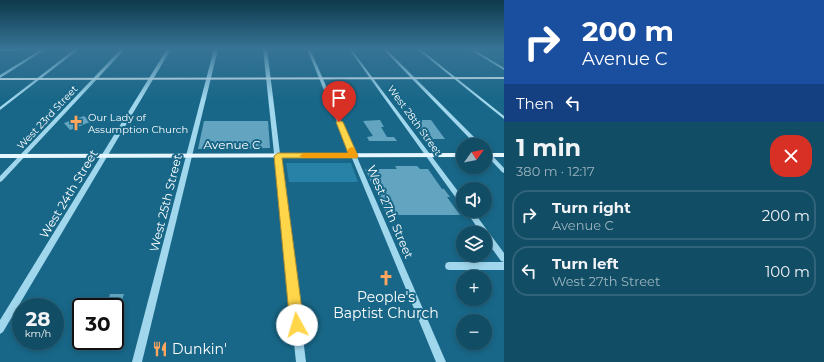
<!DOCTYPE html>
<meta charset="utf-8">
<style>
body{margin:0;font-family:Montserrat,sans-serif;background:#1f576f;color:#f1f3f6;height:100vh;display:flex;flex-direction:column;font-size:15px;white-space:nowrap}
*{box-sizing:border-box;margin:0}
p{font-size:13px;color:#9cb4bf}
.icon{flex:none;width:22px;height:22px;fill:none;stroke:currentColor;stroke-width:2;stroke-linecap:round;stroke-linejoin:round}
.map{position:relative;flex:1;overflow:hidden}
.panel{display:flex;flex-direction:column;background:#124d66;width:320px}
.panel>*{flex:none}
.banner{background:#1a4fa0;color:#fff;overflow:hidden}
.needle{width:26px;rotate:57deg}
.controls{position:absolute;left:456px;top:138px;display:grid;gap:8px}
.controls a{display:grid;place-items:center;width:36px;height:36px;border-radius:50%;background:#124d66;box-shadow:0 2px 6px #0003,0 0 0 1px #31647a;font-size:20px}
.speed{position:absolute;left:12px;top:298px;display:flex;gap:8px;font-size:20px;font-weight:700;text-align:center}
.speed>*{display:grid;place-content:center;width:52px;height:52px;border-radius:50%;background:#124d66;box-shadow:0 2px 6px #0003,0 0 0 1px #31647a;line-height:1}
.speed small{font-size:10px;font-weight:400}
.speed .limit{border:2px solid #111;border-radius:6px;background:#fff;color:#111}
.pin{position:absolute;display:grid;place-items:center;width:34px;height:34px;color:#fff;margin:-41px -17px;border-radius:50% 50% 50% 0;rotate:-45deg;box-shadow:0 0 4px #0007}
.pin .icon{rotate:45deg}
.me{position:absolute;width:44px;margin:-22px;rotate:354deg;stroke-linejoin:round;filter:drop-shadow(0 0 3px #0008)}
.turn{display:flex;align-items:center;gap:14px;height:84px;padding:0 12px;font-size:18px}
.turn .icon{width:52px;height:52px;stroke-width:2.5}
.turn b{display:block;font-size:28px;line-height:34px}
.then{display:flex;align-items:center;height:38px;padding:0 12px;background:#0003;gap:8px;font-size:15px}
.round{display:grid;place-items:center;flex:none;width:42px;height:42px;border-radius:16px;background:#1f576f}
.summary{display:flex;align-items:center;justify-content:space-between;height:68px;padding:0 12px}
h1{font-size:24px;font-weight:700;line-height:30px}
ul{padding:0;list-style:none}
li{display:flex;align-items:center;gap:12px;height:50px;margin:0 8px 6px;padding:0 4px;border:2px solid #31647a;border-radius:16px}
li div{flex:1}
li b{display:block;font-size:15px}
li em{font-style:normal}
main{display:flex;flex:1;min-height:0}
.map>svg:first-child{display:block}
.green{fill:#2881a6}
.building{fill:#63a5c0}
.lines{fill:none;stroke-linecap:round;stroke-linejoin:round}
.minor{fill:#a0d7ed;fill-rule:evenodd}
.major{fill:#e7f7ff;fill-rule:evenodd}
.route{fill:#ffd54a;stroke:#a68a30}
.slow{fill:#f59e0b}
.labels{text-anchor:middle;stroke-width:4;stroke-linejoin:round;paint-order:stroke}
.far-street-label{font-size:10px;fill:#fff;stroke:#186788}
.far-poi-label{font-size:10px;fill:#fff;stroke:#186788;text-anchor:start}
.street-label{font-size:12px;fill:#fff;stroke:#186788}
.near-poi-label{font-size:14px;fill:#fff;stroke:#186788}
</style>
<main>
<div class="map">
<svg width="504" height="362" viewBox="0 0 504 362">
<rect width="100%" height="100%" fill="#186788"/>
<polygon class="green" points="286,163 351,163 358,182 289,182"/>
<g class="building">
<polygon points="84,116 90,122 70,130 64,123"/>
<polygon points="380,120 384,127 381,127 387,137 394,137 397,141 369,141 367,137 373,136 363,121"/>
<polygon points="413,120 431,120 445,139 430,139 427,137"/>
<polygon points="204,121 268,121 270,148 198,149"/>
<polygon points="395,166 417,166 420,169 428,169 442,189 444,189 450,197 447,197 460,215 387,215 365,169 397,169"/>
<polygon points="110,294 124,294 116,320 115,307 106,307"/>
</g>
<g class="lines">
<g class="minor">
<polygon points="0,49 39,49 37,50 0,51"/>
<polygon points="42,49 46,49 0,78 0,75"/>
<polygon points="75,49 79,49 0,110 0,107"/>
<polygon points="121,49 125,49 2,181 0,182 0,176"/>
<polygon points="167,49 171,49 3,332 0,334 0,320"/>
<polygon points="214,49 218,49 142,362 132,362"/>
<polygon points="263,49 267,49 306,362 296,362"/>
<polygon points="307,49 310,49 446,362 436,362"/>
<polygon points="349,49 351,49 463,198 463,205 461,205"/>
<polygon points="383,49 386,49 482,145 476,145"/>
<polygon points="417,49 420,49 504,116 504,119"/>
<polygon points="469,49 473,49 504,68 504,70"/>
<polygon points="485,149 487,150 504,168 504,173 502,172 485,154"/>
<polygon points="466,211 473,211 504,253 504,270 449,270 446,269 445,266 446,263 449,262 504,262 501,261 485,239 485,233 481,233"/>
</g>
<g class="major">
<polygon points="504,77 504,79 0,80 0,78"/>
<polygon points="463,153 463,157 0,158 0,154"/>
<rect x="485" y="153" width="19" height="4"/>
</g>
</g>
<linearGradient id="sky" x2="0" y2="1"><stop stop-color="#0d394b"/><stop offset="0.49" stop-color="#377496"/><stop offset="1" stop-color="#377496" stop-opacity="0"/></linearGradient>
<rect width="504" height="100" fill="url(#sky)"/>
<polygon class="route" points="339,120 343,122 358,156 357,158 282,158 304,325 302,330 297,332 292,330 290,325 274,156 278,153 348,153 336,122"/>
<polygon class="slow" points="351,147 354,148 358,156 357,158 304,158 299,156 304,153 348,153 347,150"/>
<defs>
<g id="church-bare" transform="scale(1.2)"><path d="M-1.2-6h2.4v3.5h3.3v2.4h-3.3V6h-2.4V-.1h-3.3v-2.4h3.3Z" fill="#ffa55d" stroke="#186788" stroke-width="2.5" paint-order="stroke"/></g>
<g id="restaurant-bare" transform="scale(1.2)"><path d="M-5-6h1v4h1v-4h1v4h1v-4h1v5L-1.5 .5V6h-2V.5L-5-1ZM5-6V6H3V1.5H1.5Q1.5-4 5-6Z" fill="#ffa55d" stroke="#186788" stroke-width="2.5" paint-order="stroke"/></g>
</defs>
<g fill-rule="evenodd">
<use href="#church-bare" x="76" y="123"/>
<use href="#church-bare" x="386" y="278"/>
<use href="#restaurant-bare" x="160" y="349"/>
</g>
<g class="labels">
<g class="far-street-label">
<text transform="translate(47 117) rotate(-47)" y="4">West 23rd Street</text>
<text transform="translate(415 120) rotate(54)" y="4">West 28th Street</text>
</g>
<g class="far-poi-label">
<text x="88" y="121">Our Lady of<tspan x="88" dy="12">Assumption Church</tspan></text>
</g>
<g class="street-label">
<text x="232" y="149">Avenue C</text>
<text transform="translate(69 194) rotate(-59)" y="4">West 24th Street</text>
<text transform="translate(166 203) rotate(-76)" y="4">West 25th Street</text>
<text transform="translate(390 212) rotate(67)" y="4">West 27th Street</text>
</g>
<g class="near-poi-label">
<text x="386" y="302">People's<tspan x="386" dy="16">Baptist Church</tspan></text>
<text x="172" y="354" text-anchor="start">Dunkin'</text>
</g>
</g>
</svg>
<div class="controls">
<a><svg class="needle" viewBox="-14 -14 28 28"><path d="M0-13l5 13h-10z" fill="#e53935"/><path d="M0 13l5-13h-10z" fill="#9cb4bf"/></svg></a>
<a><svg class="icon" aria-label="sound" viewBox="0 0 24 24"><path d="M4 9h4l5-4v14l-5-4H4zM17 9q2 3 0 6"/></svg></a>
<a><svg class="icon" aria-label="layers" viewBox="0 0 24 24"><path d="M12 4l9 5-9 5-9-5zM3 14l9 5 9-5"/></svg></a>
<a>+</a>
<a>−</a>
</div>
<div class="speed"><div>28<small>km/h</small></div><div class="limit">30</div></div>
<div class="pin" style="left:339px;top:122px;background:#d93025"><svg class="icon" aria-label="arrive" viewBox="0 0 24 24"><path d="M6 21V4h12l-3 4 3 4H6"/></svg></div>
<svg class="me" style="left:297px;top:325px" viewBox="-20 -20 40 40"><circle r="19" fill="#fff"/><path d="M0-13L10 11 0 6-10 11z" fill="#ffd54a"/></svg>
</div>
<section class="panel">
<div class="banner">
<div class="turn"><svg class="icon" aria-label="right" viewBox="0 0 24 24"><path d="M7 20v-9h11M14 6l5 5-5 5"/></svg><div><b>200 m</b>Avenue C</div></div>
<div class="then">Then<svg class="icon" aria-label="left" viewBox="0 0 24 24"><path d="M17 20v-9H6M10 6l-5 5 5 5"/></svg></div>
</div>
<div class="summary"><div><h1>1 min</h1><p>380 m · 12:17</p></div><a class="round" style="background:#d93025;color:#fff"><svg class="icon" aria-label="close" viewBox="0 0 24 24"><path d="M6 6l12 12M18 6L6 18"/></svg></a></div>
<ul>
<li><svg class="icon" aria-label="right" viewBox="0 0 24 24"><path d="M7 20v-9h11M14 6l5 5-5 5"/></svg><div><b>Turn right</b><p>Avenue C</p></div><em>200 m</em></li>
<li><svg class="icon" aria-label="left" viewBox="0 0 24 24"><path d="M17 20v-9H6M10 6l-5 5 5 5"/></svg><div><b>Turn left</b><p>West 27th Street</p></div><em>100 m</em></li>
</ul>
</section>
</main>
